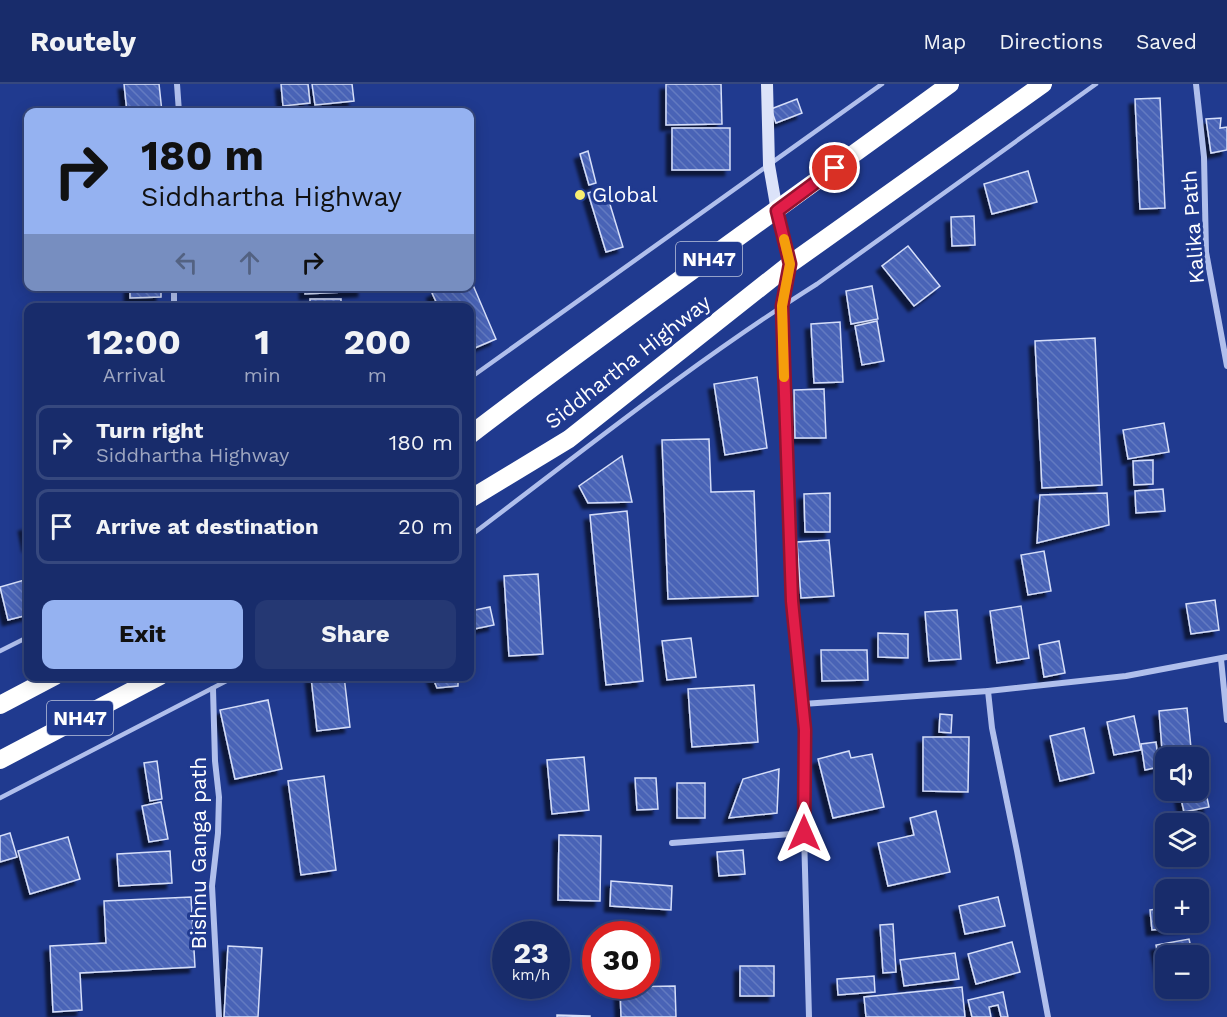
<!DOCTYPE html>
<meta charset="utf-8">
<style>
body{margin:0;font-family:"Work Sans",sans-serif;background:#253873;color:#f1f3f6;height:100vh;display:flex;flex-direction:column;font-size:22px;white-space:nowrap}
*{box-sizing:border-box;margin:0}
p{font-size:20px;color:#9fa7c1}
.icon{flex:none;width:33px;height:33px;fill:none;stroke:currentColor;stroke-width:2;stroke-linecap:round;stroke-linejoin:round}
.map{position:relative;flex:1;overflow:hidden}
.panel{position:absolute;left:24px;top:219px;width:450px;height:378px;display:flex;flex-direction:column;background:#182c6b;border-radius:12px;box-shadow:0 3px 15px #0003,0 0 0 2px #36487e}
.panel>*{flex:none}
.banner{position:absolute;left:24px;top:24px;width:450px;height:183px;border-radius:12px;box-shadow:0 3px 15px #0003,0 0 0 2px #36487e;background:#95b2f1;color:#111;overflow:hidden}
.tools{position:absolute;left:1155px;top:663px;display:grid;gap:12px}
.tools a{display:grid;place-items:center;width:54px;height:54px;border-radius:12px;background:#182c6b;box-shadow:0 3px 15px #0003,0 0 0 2px #36487e;font-size:30px}
.speed{position:absolute;left:492px;top:837px;display:flex;gap:12px;font-size:30px;font-weight:700;text-align:center}
.speed>*{display:grid;place-content:center;width:78px;height:78px;border-radius:50%;background:#182c6b;box-shadow:0 3px 15px #0003,0 0 0 2px #36487e;line-height:1}
.speed small{font-size:15px;font-weight:400}
.speed .limit{border:9px solid #d22;background:#fff;color:#111}
.pin{position:absolute;display:grid;place-items:center;width:51px;height:51px;color:#fff;margin:-26px;border:3px solid #fff;border-radius:50%;box-shadow:0 2px 6px #0007}
.me{position:absolute;width:66px;margin:-33px;rotate:0deg;stroke-linejoin:round;filter:drop-shadow(0 0 4px #0008)}
.turn{display:flex;align-items:center;gap:21px;height:126px;padding:0 18px;font-size:27px}
.turn .icon{width:78px;height:78px;stroke-width:2.5}
.turn b{display:block;font-size:42px;line-height:51px}
.lanes{display:flex;align-items:center;height:57px;padding:0 18px;background:#0003;justify-content:center;gap:30px;direction:ltr}
.lanes .off{opacity:.35}
.eta{display:flex;justify-content:space-evenly;align-items:center;height:102px;text-align:center}
.eta b{font-size:36px;font-weight:700;line-height:42px}
.button{display:flex;gap:12px;margin-top:auto;padding:12px 18px}
.button a{flex:1;height:69px;border-radius:12px;background:#95b2f1;color:#111;font-size:24px;font-weight:700;line-height:69px;text-align:center}
.button a+a{background:#253873;color:#f1f3f6}
ul{padding:0;list-style:none}
li{display:flex;align-items:center;gap:18px;height:75px;margin:0 12px 9px;padding:0 6px;border:3px solid #36487e;border-radius:12px}
li div{flex:1}
li b{display:block;font-size:22px}
li em{font-style:normal}
header{display:flex;align-items:center;gap:36px;box-sizing:border-box;height:84px;padding:0 30px;background:#182c6b;border-bottom:2px solid #36487e}
header strong{font-size:28px}
nav{display:flex;gap:33px;margin-inline-start:auto;font-size:21px}
.map>svg:first-child{display:block}
.building{fill:url(#building-back-hatch);stroke:#d5def9;stroke-width:1.5;filter:url(#shadow)}
.lines{fill:none;stroke-linecap:round;stroke-linejoin:round}
.lane{stroke:#b0bfec;stroke-width:4.5}
.street{stroke:#b0bfec;stroke-width:6}
.secondary{stroke:#dce3f9;stroke-width:12}
.highway{stroke:#fff;stroke-width:18}
.route-casing{stroke:#92132f;stroke-width:15}
.route{stroke:#e11d48;stroke-width:10}
.slow{stroke:#f59e0b;stroke-width:10}
.poi-dot{fill:#f9ee71;stroke:#203a8f;stroke-width:2}
.labels{text-anchor:middle;stroke-width:6;stroke-linejoin:round;paint-order:stroke}
.shield{fill:#203a8f;stroke:#bcc4dd;stroke-width:1.5}
.shield-label{font-size:20px;font-weight:bold;fill:#fff}
.poi-label{font-size:21px;fill:#fff;stroke:#203a8f;text-anchor:start}
.street-label{font-size:21px;fill:#fff;stroke:#203a8f}
</style>
<header>
<strong>Routely</strong>
<nav><a>Map</a><a>Directions</a><a>Saved</a></nav>
</header>
<div class="map">
<svg width="1227" height="933" viewBox="0 0 1227 933">
<defs>
<pattern id="building-back-hatch" width="6" height="6" patternUnits="userSpaceOnUse" patternTransform="scale(1.5)"><rect width="6" height="6" fill="#4963b6"/><path d="M-1 5l2 2M0 0l6 6M5-1l2 2" fill="none" stroke="#647ac1"/></pattern>
<filter id="shadow"><feDropShadow dx="-5.5" dy="5.5" stdDeviation="1.5" flood-color="#0009"/></filter>
</defs>
<rect width="100%" height="100%" fill="#203a8f"/>
<g class="building">
<polygon points="124,0 159,0 162,28 127,28"/>
<polygon points="281,0 308,0 310,19 283,22"/>
<polygon points="312,0 352,0 354,17 315,21"/>
<polygon points="666,0 721,0 722,40 666,41"/>
<polygon points="1160,14 1165,124 1140,125 1135,15"/>
<polygon points="797,15 802,29 776,39 771,25"/>
<polygon points="321,25 321,28 272,28 272,27"/>
<polygon points="1221,34 1220,44 1227,43 1227,66 1211,69 1206,35"/>
<rect x="672" y="44" width="58" height="42"/>
<polygon points="588,67 596,99 589,101 580,70"/>
<polygon points="1028,87 1037,118 992,130 984,100"/>
<polygon points="605,104 623,163 606,168 588,109"/>
<polygon points="974,132 975,161 952,162 951,133"/>
<polygon points="908,162 940,202 914,222 882,182"/>
<polygon points="470,194 496,255 470,266 470,224 439,224 432,209 446,202 470,202"/>
<polygon points="130,202 161,202 161,213 130,214"/>
<polygon points="305,202 363,202 363,207 305,210"/>
<polygon points="872,202 878,235 851,240 846,207"/>
<rect x="310" y="215" width="31" height="9"/>
<polygon points="877,237 884,277 862,281 855,242"/>
<polygon points="840,238 843,298 814,299 811,240"/>
<polygon points="1095,254 1102,401 1042,404 1035,257"/>
<polygon points="757,293 767,364 725,371 714,300"/>
<polygon points="824,305 826,354 795,354 794,306"/>
<polygon points="1164,339 1169,368 1128,375 1123,346"/>
<polygon points="709,355 711,408 754,407 758,512 668,515 662,356"/>
<polygon points="622,372 632,418 588,419 579,402"/>
<polygon points="1153,376 1153,400 1134,401 1133,377"/>
<polygon points="1163,405 1165,427 1136,429 1135,407"/>
<polygon points="830,409 830,448 805,448 804,410"/>
<polygon points="1107,409 1109,441 1037,459 1040,411"/>
<polygon points="627,427 643,597 606,601 590,431"/>
<polygon points="28,441 28,463 24,442"/>
<polygon points="829,456 834,512 801,514 797,458"/>
<polygon points="1044,467 1051,507 1028,511 1021,471"/>
<polygon points="538,490 543,570 509,572 504,492"/>
<polygon points="28,495 28,531 8,536 0,503"/>
<polygon points="1215,516 1219,546 1191,550 1186,520"/>
<polygon points="1021,522 1029,574 997,579 990,527"/>
<polygon points="490,523 494,541 474,545 470,527"/>
<polygon points="957,526 961,575 929,577 925,528"/>
<polygon points="878,549 908,550 908,574 878,573"/>
<polygon points="691,554 696,593 667,596 662,557"/>
<polygon points="1059,557 1065,589 1044,593 1039,561"/>
<polygon points="821,566 867,566 868,596 822,597"/>
<polygon points="344,592 350,643 317,647 311,593"/>
<polygon points="432,592 458,592 458,602 437,604"/>
<polygon points="754,601 758,658 692,663 688,605"/>
<polygon points="268,616 282,685 235,695 220,626"/>
<polygon points="1187,624 1192,674 1166,674 1166,678 1163,678 1159,627"/>
<polygon points="940,630 952,631 951,649 939,648"/>
<polygon points="1134,632 1141,666 1114,671 1107,638"/>
<polygon points="1084,644 1094,689 1060,697 1050,652"/>
<polygon points="923,653 969,653 968,708 923,707"/>
<polygon points="1156,658 1159,683 1145,686 1141,660"/>
<polygon points="849,667 851,674 872,670 884,723 833,734 818,675"/>
<polygon points="584,673 589,726 552,730 547,676"/>
<polygon points="157,677 162,715 150,717 144,679"/>
<polygon points="1199,677 1209,723 1184,728 1179,706 1198,706"/>
<polygon points="779,685 777,729 729,734 743,695"/>
<polygon points="324,692 336,786 301,791 288,697"/>
<polygon points="635,694 656,694 658,725 637,726"/>
<rect x="677" y="699" width="28" height="35"/>
<polygon points="161,718 168,755 149,758 142,722"/>
<polygon points="936,727 950,788 888,802 878,759 914,751 910,734"/>
<polygon points="10,749 17,773 0,778 0,752"/>
<polygon points="559,751 601,752 600,817 558,816"/>
<polygon points="68,753 80,795 30,810 18,767"/>
<polygon points="743,766 745,790 719,792 717,768"/>
<polygon points="170,767 172,799 119,802 117,770"/>
<polygon points="611,797 672,802 671,826 610,822"/>
<polygon points="191,813 195,883 80,889 82,926 53,928 50,862 106,859 104,817"/>
<polygon points="998,813 1005,842 965,850 959,822"/>
<polygon points="1166,824 1166,838 1185,838 1186,843 1152,846 1150,826"/>
<polygon points="893,840 896,888 883,889 880,841"/>
<polygon points="1189,855 1193,872 1166,872 1166,896 1163,896 1156,861"/>
<polygon points="1012,858 1020,888 976,900 968,870"/>
<polygon points="228,862 262,864 258,933 224,933"/>
<polygon points="955,869 959,895 904,902 900,876"/>
<rect x="740" y="882" width="34" height="30"/>
<polygon points="874,892 875,908 838,911 837,895"/>
<polygon points="675,902 676,933 621,933 620,903"/>
<polygon points="962,903 965,933 866,933 864,913"/>
<polygon points="1003,908 1008,933 1001,933 998,921 989,923 991,933 972,933 968,916"/>
<polygon points="557,931 590,932 590,933 557,933"/>
</g>
<g class="lines">
<g class="lane">
<polyline points="470,294 882,0"/>
<path d="M470,452C584,366 696,276 817,200L1096,0"/>
<polyline points="0,567 28,553"/>
<polyline points="0,714 236,592"/>
</g>
<g class="street">
<polyline points="177,0 179,28"/>
<polyline points="1196,0 1204,73 1206,168 1227,282"/>
<polyline points="782,222 792,517 805,646 804,749 809,933"/>
<polyline points="174,224 174,202"/>
<polyline points="1221,575 1227,636"/>
<polyline points="213,605 215,677 219,713 218,749 212,802 219,933"/>
<polyline points="988,607 992,644 1017,767 1048,933"/>
<polyline points="803,620 988,607 1126,592 1227,573"/>
<polyline points="672,759 804,749"/>
</g>
<polyline class="secondary" points="767,0 769,81 777,127 790,180 782,222"/>
<g class="highway">
<path d="M470,351C627,231 790,117 950,0"/>
<polyline points="470,415 569,355 790,180 1043,0"/>
<polyline points="0,621 55,592"/>
<polyline points="0,676 160,592"/>
</g>
</g>
<g class="lines">
<g class="route-casing">
<polyline id="route" points="804,749 805,646 792,517 782,222 790,180 777,127 835,84"/>
</g>
<use href="#route" class="route"/>
<polyline class="slow" points="784,155 790,180 782,222 784,293"/>
</g>
<circle class="poi-dot" cx="580" cy="111" r="6"/>
<g class="labels">
<g class="shield">
<rect x="676" y="158" width="66" height="34" rx="4.5"/>
<rect x="47" y="617" width="66" height="34" rx="4.5"/>
</g>
<g class="shield-label">
<text x="709" y="182">NH47</text>
<text x="80" y="641">NH47</text>
</g>
<g class="poi-label">
<text x="592" y="118">Global</text>
</g>
<g class="street-label">
<text transform="translate(1193 143) rotate(-94)" y="7">Kalika Path</text>
<text transform="translate(628 278) rotate(-38)" y="7">Siddhartha Highway</text>
<text transform="translate(199 769) rotate(-90)" y="7">Bishnu Ganga path</text>
</g>
</g>
</svg>
<div class="tools">
<a><svg class="icon" aria-label="sound" viewBox="0 0 24 24"><path d="M4 9h4l5-4v14l-5-4H4zM17 9q2 3 0 6"/></svg></a>
<a><svg class="icon" aria-label="layers" viewBox="0 0 24 24"><path d="M12 4l9 5-9 5-9-5zM3 14l9 5 9-5"/></svg></a>
<a>+</a>
<a>−</a>
</div>
<div class="speed"><div>23<small>km/h</small></div><div class="limit">30</div></div>
<div class="pin" style="left:835px;top:84px;background:#d93025"><svg class="icon" aria-label="arrive" viewBox="0 0 24 24"><path d="M6 21V4h12l-3 4 3 4H6"/></svg></div>
<svg class="me" style="left:804px;top:749px" viewBox="-20 -20 40 40"><path d="M0-17L14 15 0 8-14 15z" fill="#e11d48" stroke="#fff" stroke-width="4"/></svg>
<div class="banner">
<div class="turn"><svg class="icon" aria-label="right" viewBox="0 0 24 24"><path d="M7 20v-9h11M14 6l5 5-5 5"/></svg><div><b>180 m</b>Siddhartha Highway</div></div>
<div class="lanes"><svg class="icon off" aria-label="left" viewBox="0 0 24 24"><path d="M17 20v-9H6M10 6l-5 5 5 5"/></svg><svg class="icon off" aria-label="ahead" viewBox="0 0 24 24"><path d="M12 20V5M6 11l6-6 6 6"/></svg><svg class="icon" aria-label="right" viewBox="0 0 24 24"><path d="M7 20v-9h11M14 6l5 5-5 5"/></svg></div>
</div>
<section class="panel">
<div class="eta">
<div><b>12:00</b><p>Arrival</p></div>
<div><b>1</b><p>min</p></div>
<div><b>200</b><p>m</p></div>
</div>
<ul>
<li><svg class="icon" aria-label="right" viewBox="0 0 24 24"><path d="M7 20v-9h11M14 6l5 5-5 5"/></svg><div><b>Turn right</b><p>Siddhartha Highway</p></div><em>180 m</em></li>
<li><svg class="icon" aria-label="arrive" viewBox="0 0 24 24"><path d="M6 21V4h12l-3 4 3 4H6"/></svg><div><b>Arrive at destination</b></div><em>20 m</em></li>
</ul>
<div class="button"><a>Exit</a><a>Share</a></div>
</section>
</div>
